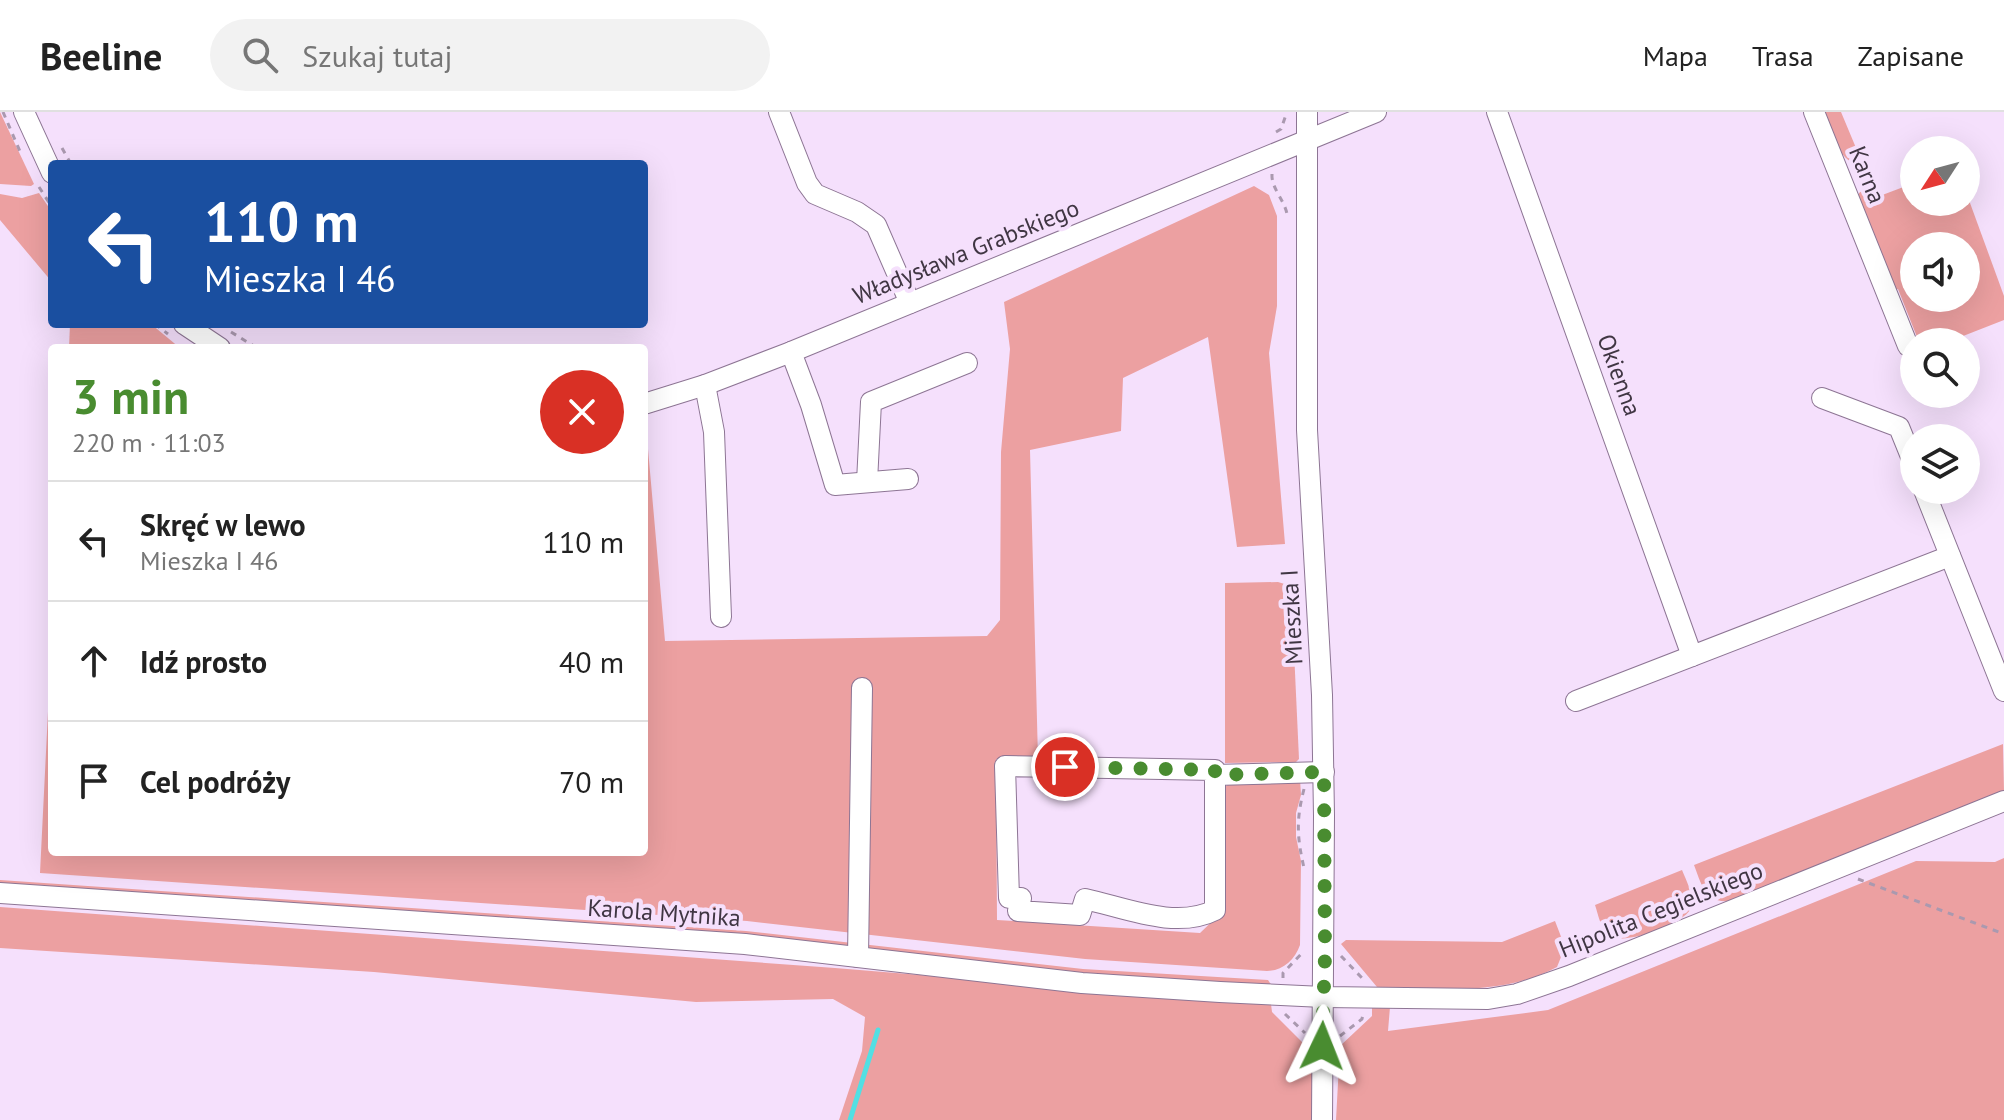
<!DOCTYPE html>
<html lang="pl">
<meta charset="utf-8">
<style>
body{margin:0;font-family:"PT Sans",sans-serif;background:#f2f2f2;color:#222;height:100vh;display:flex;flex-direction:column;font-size:30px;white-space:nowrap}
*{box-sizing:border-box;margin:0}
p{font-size:26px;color:#767676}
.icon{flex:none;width:44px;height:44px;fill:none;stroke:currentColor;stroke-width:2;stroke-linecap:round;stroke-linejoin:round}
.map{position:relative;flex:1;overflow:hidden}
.side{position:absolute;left:48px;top:232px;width:600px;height:512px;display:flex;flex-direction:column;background:#fff;border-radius:8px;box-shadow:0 8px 32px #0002}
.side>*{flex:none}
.hud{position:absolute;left:48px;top:48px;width:600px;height:168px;border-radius:8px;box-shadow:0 8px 32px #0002;background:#1a4fa0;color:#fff;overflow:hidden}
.needle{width:52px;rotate:234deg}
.tools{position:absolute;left:1900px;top:24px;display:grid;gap:16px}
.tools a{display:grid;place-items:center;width:80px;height:80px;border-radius:50%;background:#fff;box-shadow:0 8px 32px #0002;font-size:40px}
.pin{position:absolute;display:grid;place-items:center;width:68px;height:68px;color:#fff;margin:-34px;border:4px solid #fff;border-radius:50%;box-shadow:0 2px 8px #0007}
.me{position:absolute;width:88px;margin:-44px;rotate:2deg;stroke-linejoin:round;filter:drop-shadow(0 0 6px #0008)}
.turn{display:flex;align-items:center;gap:28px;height:168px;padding:0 24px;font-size:36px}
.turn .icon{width:104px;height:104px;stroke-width:2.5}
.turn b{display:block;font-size:56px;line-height:68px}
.round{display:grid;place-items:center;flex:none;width:84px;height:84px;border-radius:42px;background:#f2f2f2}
.headline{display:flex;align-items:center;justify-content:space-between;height:136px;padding:0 24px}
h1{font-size:48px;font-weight:700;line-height:60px;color:#498c30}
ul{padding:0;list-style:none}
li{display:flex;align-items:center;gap:24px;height:120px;padding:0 24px;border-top:2px solid #e0e0e0}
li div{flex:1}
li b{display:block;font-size:30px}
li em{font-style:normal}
header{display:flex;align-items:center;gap:48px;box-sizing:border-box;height:112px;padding:0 40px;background:#fff;border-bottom:2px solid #e0e0e0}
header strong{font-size:38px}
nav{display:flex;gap:44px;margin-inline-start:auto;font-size:28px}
.search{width:560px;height:72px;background:#f2f2f2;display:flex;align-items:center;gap:20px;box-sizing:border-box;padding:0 28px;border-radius:44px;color:#767676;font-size:30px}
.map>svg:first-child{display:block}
.green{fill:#eca0a1;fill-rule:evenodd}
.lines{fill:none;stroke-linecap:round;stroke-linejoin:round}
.stream{stroke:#52dfe3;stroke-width:5}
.minor-casing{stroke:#8d7594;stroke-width:22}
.path{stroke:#aa99af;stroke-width:3;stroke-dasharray:6 6;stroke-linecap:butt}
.minor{stroke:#fff;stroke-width:20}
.route{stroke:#498c30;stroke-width:14;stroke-dasharray:0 25.2}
.labels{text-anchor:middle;stroke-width:8;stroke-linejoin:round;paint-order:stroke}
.street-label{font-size:24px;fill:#403643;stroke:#f5e0fc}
</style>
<header>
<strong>Beeline</strong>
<div class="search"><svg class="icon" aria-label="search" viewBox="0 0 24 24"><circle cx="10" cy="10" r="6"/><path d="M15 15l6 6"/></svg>Szukaj tutaj</div>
<nav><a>Mapa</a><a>Trasa</a><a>Zapisane</a></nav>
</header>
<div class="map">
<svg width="2004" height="1008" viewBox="0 0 2004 1008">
<rect width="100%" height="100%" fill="#f5e0fc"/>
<g class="green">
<polygon points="0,0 34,72 31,74 0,72"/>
<path d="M1823,0H1841L1864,55C1838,51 1833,22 1823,0Z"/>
<path d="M1914,71V90H1966V80L2004,184V208L1958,226L1955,220L1929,230H1919L1898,177L1893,179L1858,91L1859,81L1871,73L1877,85ZM1914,134H1966V186H1914Z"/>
<path d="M1254,74L1269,83L1277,104V194L1269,241L1285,432L1237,435L1208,225L1123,266L1121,319L1030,338L1038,647H996L997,808L1200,821L1225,797L1226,674L1231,671L1300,667L1301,683L1296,701V725L1301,749L1300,833C1295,848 1282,859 1267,859L1085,847L747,809L40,761L52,519V740H644V323H646L648,337L665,529L987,524L1000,508L1001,340L1010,237L1004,190Z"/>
<polygon points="39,81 52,100 52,170 0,108 0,82 22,86"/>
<polygon points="70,212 151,212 180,236 69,236"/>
<polygon points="1278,470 1291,474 1299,647 1296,650 1225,651 1225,471"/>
<path d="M2003,632L2004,679L1728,789C1705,791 1701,771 1694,753Z"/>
<polygon points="2004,746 2004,1008 1336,1008 1340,934 1372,904 1372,896 1390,895 1388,919 1548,898 1916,749 1995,750"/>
<path d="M1682,758C1686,768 1694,783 1692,794C1688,811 1628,832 1613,825C1601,820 1599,805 1595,793Z"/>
<polygon points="0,768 746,819 1083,857 1268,868 1272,874 1145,866 0,773"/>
<polygon points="0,795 835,856 1271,892 1272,900 1305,933 1314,934 1315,1008 839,1008 862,939 865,905 833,887 696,890 374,860 0,836"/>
<path d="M1555,809L1565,835L1557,855C1504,884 1436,877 1377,875L1341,832L1346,828L1502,830Z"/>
</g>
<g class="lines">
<polyline class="stream" points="850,1008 878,918"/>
<g class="minor-casing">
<g id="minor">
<polyline points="24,0 52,61"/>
<polyline points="779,0 807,71 815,82 857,100 876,113 910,191"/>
<polyline points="1307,0 1307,318 1322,583 1324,704 1322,1008"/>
<polyline points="1497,0 1692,544"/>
<polyline points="1814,0 1908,234"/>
<polyline points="184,212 220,236"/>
<polyline points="791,240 811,293 835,373 908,367"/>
<polyline points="705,273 714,320 721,505"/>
<polyline points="1822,286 1899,315 1914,352"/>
<polyline points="644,292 705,273 791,240 1376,0"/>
<polyline points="867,370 871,290 967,251"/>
<polyline points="1924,378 2004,579"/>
<polyline points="1576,589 1950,444"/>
<path d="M1005,654L1215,658V798C1176,818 1126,796 1085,787L1080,803L1018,799L1021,786H1009Z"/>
<polyline points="1215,663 1324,660"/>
<polyline points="0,781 745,832 1082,871 1220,880 1323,885 1488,887 1517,882 1569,864 2004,689"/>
<polyline points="858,845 862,576"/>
</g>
</g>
<g class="path">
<polyline points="3,0 22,44"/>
<polyline points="1276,20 1281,17 1287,0"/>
<polyline points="62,36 71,52"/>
<path d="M1272,62C1271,76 1284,87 1287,102"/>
<polyline points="39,75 52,95"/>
<polyline points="155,212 168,222"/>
<polyline points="231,220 257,236"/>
<path d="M1304,677C1296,708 1297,725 1304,756"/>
<polyline points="1858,767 2004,822"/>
<polyline points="1341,844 1363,867"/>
<polyline points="1283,866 1283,861 1304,839"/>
<polyline points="1285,902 1305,921"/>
<polyline points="1340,924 1362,907 1363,902"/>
</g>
<use href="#minor" class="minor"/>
</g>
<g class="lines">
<polyline class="route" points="1065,655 1215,658 1215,663 1324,660 1325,844 1322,934"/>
</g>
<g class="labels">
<g class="street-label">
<text transform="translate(1867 63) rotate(68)" y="8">Karna</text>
<text transform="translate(966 140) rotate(-22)" y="8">Władysława Grabskiego</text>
<text transform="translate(1619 263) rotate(70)" y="8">Okienna</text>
<text transform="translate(1292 505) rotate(-93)" y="8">Mieszka I</text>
<text transform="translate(1661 798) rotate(-22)" y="8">Hipolita Cegielskiego</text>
<text transform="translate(664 801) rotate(4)" y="8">Karola Mytnika</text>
</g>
</g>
</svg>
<div class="tools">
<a><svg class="needle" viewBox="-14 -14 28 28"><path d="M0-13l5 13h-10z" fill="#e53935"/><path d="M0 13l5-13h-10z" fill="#767676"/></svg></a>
<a><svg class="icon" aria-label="sound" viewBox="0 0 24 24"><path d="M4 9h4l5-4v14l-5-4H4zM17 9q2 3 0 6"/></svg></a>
<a><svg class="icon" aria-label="search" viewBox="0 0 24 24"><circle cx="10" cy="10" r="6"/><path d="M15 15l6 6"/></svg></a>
<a><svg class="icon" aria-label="layers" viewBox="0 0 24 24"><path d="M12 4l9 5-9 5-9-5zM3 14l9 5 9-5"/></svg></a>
</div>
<div class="pin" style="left:1065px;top:655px;background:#d93025"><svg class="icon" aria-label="arrive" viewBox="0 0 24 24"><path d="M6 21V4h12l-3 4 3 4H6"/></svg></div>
<svg class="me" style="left:1322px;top:934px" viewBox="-20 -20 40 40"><path d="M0-17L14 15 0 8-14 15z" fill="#498c30" stroke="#fff" stroke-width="4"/></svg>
<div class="hud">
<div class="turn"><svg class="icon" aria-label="left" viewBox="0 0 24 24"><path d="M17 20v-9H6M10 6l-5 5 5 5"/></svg><div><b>110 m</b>Mieszka I 46</div></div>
</div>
<section class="side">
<div class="headline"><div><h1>3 min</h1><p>220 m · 11:03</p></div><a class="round" style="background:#d93025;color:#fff"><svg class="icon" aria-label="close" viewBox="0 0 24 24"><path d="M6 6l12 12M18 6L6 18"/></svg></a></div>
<ul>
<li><svg class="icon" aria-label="left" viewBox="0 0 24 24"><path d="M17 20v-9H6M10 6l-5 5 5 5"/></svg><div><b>Skręć w lewo</b><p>Mieszka I 46</p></div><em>110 m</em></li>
<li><svg class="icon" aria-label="ahead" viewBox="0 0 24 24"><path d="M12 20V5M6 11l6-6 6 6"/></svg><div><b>Idź prosto</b></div><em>40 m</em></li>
<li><svg class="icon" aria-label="arrive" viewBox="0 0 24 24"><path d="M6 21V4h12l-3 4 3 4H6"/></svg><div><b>Cel podróży</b></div><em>70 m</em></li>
</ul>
</section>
</div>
